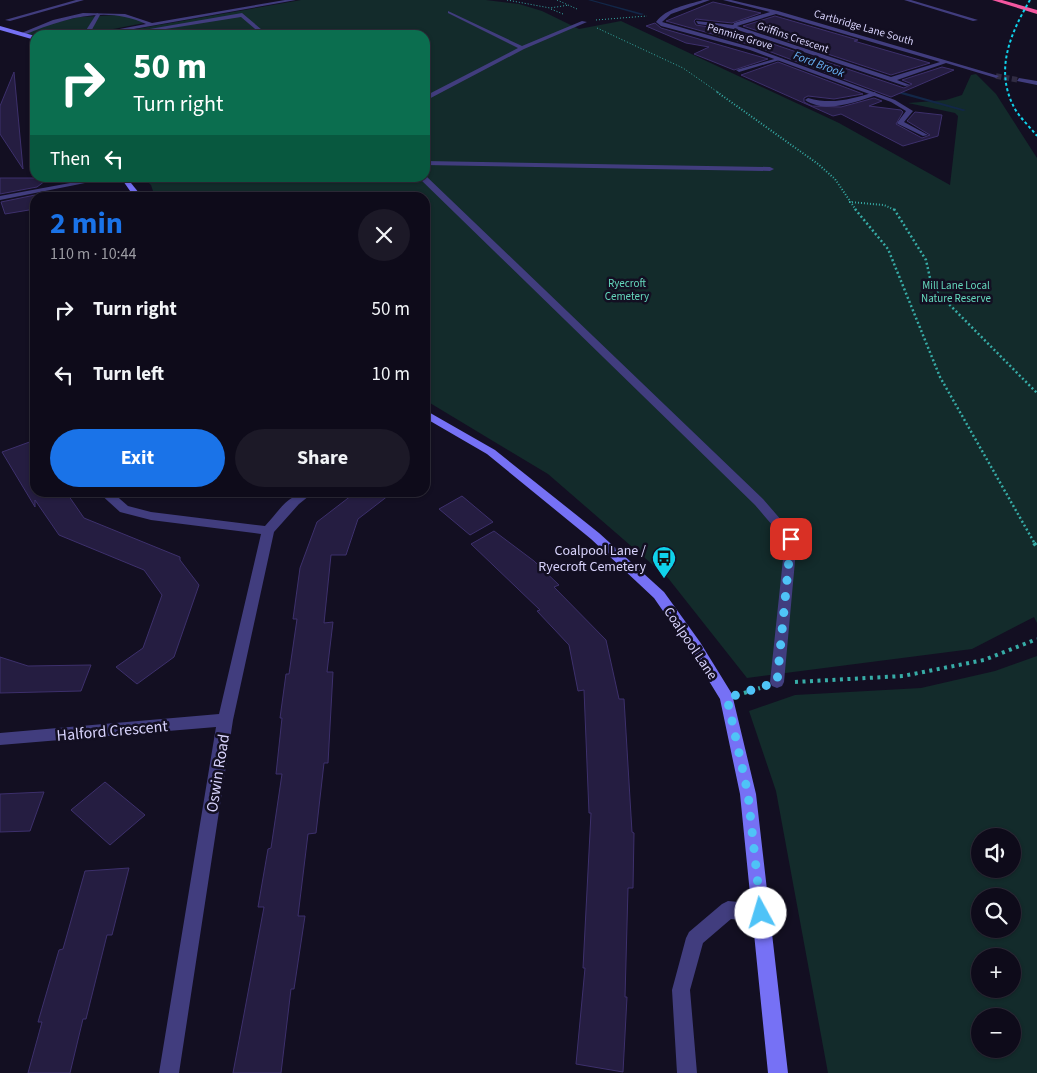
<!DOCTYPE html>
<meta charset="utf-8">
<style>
body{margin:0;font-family:"Source Sans 3",sans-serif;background:#1c1927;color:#f1f3f6;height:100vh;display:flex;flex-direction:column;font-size:19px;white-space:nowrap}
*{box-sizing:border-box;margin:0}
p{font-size:16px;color:#9b9ba2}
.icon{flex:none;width:28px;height:28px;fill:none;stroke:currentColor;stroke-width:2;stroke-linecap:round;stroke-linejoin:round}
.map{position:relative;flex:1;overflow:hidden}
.drawer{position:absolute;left:30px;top:192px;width:400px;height:305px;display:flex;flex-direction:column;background:#0e0b1a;border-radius:15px;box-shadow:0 1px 4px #0004,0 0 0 1px #2e2b39}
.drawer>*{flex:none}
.banner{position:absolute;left:30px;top:30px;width:400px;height:152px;border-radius:15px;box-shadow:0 1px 4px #0004,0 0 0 1px #2e2b39;background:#0b6e4f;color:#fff;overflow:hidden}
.buttons{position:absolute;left:971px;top:828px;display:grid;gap:10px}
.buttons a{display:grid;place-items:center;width:50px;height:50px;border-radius:50%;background:#0e0b1a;box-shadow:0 1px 4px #0004,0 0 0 1px #2e2b39;font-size:25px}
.pin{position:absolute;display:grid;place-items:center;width:42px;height:42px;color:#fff;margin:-21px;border-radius:10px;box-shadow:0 2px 8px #0006}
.me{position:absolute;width:55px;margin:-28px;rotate:354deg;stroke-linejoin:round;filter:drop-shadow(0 0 4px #0008)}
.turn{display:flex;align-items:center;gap:18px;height:105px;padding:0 20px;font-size:22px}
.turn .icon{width:65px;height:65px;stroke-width:2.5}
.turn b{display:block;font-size:35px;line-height:42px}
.then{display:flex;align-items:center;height:48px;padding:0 20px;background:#0003;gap:10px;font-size:19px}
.round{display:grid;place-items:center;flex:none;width:52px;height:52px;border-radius:26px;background:#1c1927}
.summary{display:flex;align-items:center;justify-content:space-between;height:85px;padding:0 20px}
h1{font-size:30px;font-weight:700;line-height:38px;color:#1a73e8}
.cta{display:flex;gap:10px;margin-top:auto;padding:10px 20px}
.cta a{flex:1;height:58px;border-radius:30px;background:#1a73e8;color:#fff;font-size:20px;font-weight:700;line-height:58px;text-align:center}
.cta a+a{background:#1c1927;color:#f1f3f6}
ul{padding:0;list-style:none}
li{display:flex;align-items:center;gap:15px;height:65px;padding:0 20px}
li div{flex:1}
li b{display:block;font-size:19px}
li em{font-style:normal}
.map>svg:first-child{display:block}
.green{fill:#132b2b;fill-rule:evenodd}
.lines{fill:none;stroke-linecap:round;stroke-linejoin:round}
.stream{fill:#122748;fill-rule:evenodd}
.building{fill:#251d41;stroke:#3d306c}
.street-tunnel{stroke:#312c43;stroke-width:5.5;stroke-dasharray:5.5 2.5;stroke-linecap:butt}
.path-far3{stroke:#37aca7;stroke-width:1;stroke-dasharray:1 2;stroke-linecap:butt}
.path-far2{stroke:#37aca7;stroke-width:2;stroke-dasharray:1 2;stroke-linecap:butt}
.path-far1{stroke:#37aca7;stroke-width:2.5;stroke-dasharray:2 2.5;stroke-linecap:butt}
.path{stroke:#37aca7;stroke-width:4;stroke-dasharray:3 4.5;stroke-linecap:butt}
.lane{fill:#413d7e;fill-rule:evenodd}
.street{fill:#413d7e;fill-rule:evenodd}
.secondary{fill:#7671f5;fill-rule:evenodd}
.highway{fill:#f4569f;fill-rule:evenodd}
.rail{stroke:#10d2eb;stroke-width:2;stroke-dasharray:3 2.5;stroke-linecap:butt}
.route{stroke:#4fc3f7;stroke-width:9;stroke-dasharray:0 16.2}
.labels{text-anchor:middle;stroke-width:5;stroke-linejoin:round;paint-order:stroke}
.far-street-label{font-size:11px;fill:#d8d3fc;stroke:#130f22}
.far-park-label{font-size:11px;fill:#64d7bc;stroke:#130f22}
.far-water-label{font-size:12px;font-style:italic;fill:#68b1f5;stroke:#130f22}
.poi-label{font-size:14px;fill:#d8d3fc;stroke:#130f22;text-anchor:end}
.street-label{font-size:14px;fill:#d8d3fc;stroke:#130f22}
.near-street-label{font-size:16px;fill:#d8d3fc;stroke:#130f22}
</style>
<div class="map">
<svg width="1037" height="1073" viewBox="0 0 1037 1073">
<rect width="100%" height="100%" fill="#130f22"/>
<g class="green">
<polygon points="301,0 486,0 519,4 542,11 579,29 621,21 839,123 950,185 958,116 955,113 908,103 946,100 962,95 971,75 976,74 996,94 1037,158 1037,623 1034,617 972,649 747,678 668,578 548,474 425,400 425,198 155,197 151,185 143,178 425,178 425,35 102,35"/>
<polygon points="118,15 133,17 144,23 83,35 35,35 35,37 26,34 45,25 79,17"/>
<path d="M1037,656V1073H828L776,791L749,711L795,695L921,688L995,671ZM1012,836V869H980V836ZM1012,896V929H980V896ZM1012,956V989H980V956ZM1012,1016V1049H980V1016Z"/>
</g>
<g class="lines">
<g class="stream">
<polygon points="588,0 592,0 644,14 641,15"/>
<polygon points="890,89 892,89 966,110 963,111 890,91"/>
</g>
</g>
<g class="building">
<polygon points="713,2 761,13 732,23 696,19 694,21 696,25 734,31 904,88 912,84 902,80 942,67 954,70 891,97 755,46 666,21"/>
<polygon points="775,16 858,40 854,41 930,63 891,75 743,26"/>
<polygon points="655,23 661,28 768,59 734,70 694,54 709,47 686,43 646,26"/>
<polygon points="778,62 863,94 834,99 808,96 804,98 804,102 812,106 841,107 874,98 882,101 869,106 901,110 903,112 896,124 922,138 930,135 907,121 915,112 942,115 938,136 903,146 841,114 833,116 741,75"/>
<polygon points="14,72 23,169 0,134 0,106"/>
<polygon points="0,178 49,178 37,187 0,194"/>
<polygon points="35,195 35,209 5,214 1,202"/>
<polygon points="35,440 35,492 66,492 84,518 180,557 180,560 199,585 174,657 137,684 116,667 143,648 162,595 144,570 59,535 35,500 35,507 2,452"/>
<polygon points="356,492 393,492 358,519 346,555 331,555 324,623 333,622 327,672 333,672 328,763 324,763 316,833 308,834 298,916 305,916 294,989 291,989 281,1073 233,1073 264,907 258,907 268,849 271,848 282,774 276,774 282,718 280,718 286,674 289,674 297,619 293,619 300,568 317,522"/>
<polygon points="462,496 493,522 470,535 439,509"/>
<polygon points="494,531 534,561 559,585 554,587 606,640 619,699 624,699 632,832 634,833 633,888 628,888 625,997 627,997 623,1072 576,1064 585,968 583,968 591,813 589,813 584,690 578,691 569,645 537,611 540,610 471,544"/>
<polygon points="0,657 28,666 91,665 81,691 0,693"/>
<polygon points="105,782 145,815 110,845 71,810"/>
<polygon points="44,792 30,831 0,832 0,794"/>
<polygon points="129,868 112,935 107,935 86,1019 83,1019 70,1073 28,1073 42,1022 38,1022 59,950 63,949 85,871"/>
</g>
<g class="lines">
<polyline class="street-tunnel" points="996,76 1019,80"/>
<g class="path-far3">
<polyline points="507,0 550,8 569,5"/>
<polyline points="557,0 577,9"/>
<polyline points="551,9 563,14"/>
<polyline points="596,20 647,16"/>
<polyline points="597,28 683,68 719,93"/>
</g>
<g class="path-far2">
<polyline points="717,92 818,164 835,179 856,210"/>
<polyline points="849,202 884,205 895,210"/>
</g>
<g class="path-far1">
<polyline points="855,209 888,249 940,377 1035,544"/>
<polyline points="894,209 926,260 932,287 1037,393"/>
</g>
<g class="path">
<polyline points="1034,543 1037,547"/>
<polyline points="795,682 903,676 984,660 1037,639"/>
<polyline points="744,693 760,688"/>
</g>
<g class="lane">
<polygon points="448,11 522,46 582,21 587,22 524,49 425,101 425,96 518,48 448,13"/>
<polygon points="97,13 100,15 89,35 83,35"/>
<polygon points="242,13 268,35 262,35 241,17 128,35 115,35"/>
<polygon points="696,21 734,25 737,27 734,29 698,24"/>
<polygon points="778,58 783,59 739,72 736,70"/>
<path d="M875,92L877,95C855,102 826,114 805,100L808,98C833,105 851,99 875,92Z"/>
<polygon points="425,161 770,167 774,169 770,171 425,165"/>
<polygon points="426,176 763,499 795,536 797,539 784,682 782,686 777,688 772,686 770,682 785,540 755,505 419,178"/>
</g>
<g class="street">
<polygon points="76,0 84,0 10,21 5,20"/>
<path d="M285,0H296L100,35H88L146,24C105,5 63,19 24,35L19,34L53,20L83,13L125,14L152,23Z"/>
<path d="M703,0H710L671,14L662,22L754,48L895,100L913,111L904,122L928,135L923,136L898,124L897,123L906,111L891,102L750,50L661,26L656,22C666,8 687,5 703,0Z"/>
<path d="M723,0H731L778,11L999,76L996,78L946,63L897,80L910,85L905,86L732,28L734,23L770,12ZM776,14L940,62L891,77L737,26Z"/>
<polygon points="904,0 911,0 978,20 973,21"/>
<polygon points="1019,78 1037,81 1037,85 1017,81"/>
<polygon points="97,178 110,178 0,200 0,196"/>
<path d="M98,492H112L128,506L151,512L265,526C281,509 288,492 314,492L299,504L274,532L233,720L179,1073H159L216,727L0,745V733L219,714L261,534L151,520L120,512Z"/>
<polygon points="728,901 761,904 767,907 770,913 767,919 761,922 731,919 703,943 690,990 697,1073 677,1073 672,990 686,938 689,932 722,904"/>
</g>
<g class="secondary">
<polygon points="0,26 35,36 35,40 0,30"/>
<polygon points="121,178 127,178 143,198 135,198"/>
<polygon points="425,410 495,450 599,533 664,592 700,642 732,694 756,794 788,1073 768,1073 740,794 720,699 690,650 654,598 591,539 487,454 425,418"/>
</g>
<polygon class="highway" points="992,0 1002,0 1037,10 1037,14"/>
<path class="rail" d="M1030,0C1010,34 994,71 1015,109C1021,119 1030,127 1037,136"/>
</g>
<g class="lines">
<polyline class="route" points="761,913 748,794 727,698 777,682 791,539"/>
</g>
<defs>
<g id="bus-pin" transform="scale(1.25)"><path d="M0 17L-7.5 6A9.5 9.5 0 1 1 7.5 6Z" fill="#10d2eb" stroke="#130f22"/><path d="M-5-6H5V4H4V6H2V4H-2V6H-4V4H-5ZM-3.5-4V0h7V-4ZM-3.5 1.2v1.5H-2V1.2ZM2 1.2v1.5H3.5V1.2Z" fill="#111"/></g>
</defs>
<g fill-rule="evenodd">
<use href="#bus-pin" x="664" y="558"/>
</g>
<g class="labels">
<g class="far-street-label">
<text transform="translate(864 27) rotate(16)" y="4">Cartbridge Lane South</text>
<text transform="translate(740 36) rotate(17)" y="4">Penmire Grove</text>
<text transform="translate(793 37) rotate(19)" y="4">Griffins Crescent</text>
</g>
<g class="far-park-label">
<text x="627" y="287">Ryecroft<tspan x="627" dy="13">Cemetery</tspan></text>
<text x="956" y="289">Mill Lane Local<tspan x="956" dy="13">Nature Reserve</tspan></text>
</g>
<g class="far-water-label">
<text transform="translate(819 64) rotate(21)" y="4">Ford Brook</text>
</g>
<g class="poi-label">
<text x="646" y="555">Coalpool Lane /<tspan x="646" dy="16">Ryecroft Cemetery</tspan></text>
</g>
<g class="street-label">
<text transform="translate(691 643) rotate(56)" y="5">Coalpool Lane</text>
</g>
<g class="near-street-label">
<text transform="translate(112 730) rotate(-5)" y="6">Halford Crescent</text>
<text transform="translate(217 773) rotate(-81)" y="6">Oswin Road</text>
</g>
</g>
</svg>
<div class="buttons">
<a><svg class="icon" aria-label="sound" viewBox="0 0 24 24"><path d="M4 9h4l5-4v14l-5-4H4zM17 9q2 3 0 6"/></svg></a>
<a><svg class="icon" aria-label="search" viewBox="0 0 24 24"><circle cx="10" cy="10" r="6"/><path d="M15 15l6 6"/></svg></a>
<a>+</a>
<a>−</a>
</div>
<div class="pin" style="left:791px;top:539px;background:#d93025"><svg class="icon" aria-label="arrive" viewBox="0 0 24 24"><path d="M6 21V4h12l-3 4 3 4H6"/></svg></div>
<svg class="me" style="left:761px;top:913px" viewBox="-20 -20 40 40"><circle r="19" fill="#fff"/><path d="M0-13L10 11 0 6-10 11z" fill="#4fc3f7"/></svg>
<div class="banner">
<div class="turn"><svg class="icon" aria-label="right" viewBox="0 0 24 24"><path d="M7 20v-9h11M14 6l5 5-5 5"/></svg><div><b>50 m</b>Turn right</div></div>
<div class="then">Then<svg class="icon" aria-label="left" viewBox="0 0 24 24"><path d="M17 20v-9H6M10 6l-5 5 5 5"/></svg></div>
</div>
<section class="drawer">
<div class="summary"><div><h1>2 min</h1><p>110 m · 10:44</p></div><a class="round"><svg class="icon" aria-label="close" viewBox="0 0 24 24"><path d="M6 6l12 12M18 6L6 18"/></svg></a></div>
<ul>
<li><svg class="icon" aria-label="right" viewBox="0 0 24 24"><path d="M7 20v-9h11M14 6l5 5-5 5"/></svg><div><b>Turn right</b></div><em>50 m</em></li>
<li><svg class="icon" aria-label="left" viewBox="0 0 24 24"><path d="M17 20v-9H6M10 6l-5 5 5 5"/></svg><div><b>Turn left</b></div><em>10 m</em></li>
</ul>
<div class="cta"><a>Exit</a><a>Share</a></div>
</section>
</div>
